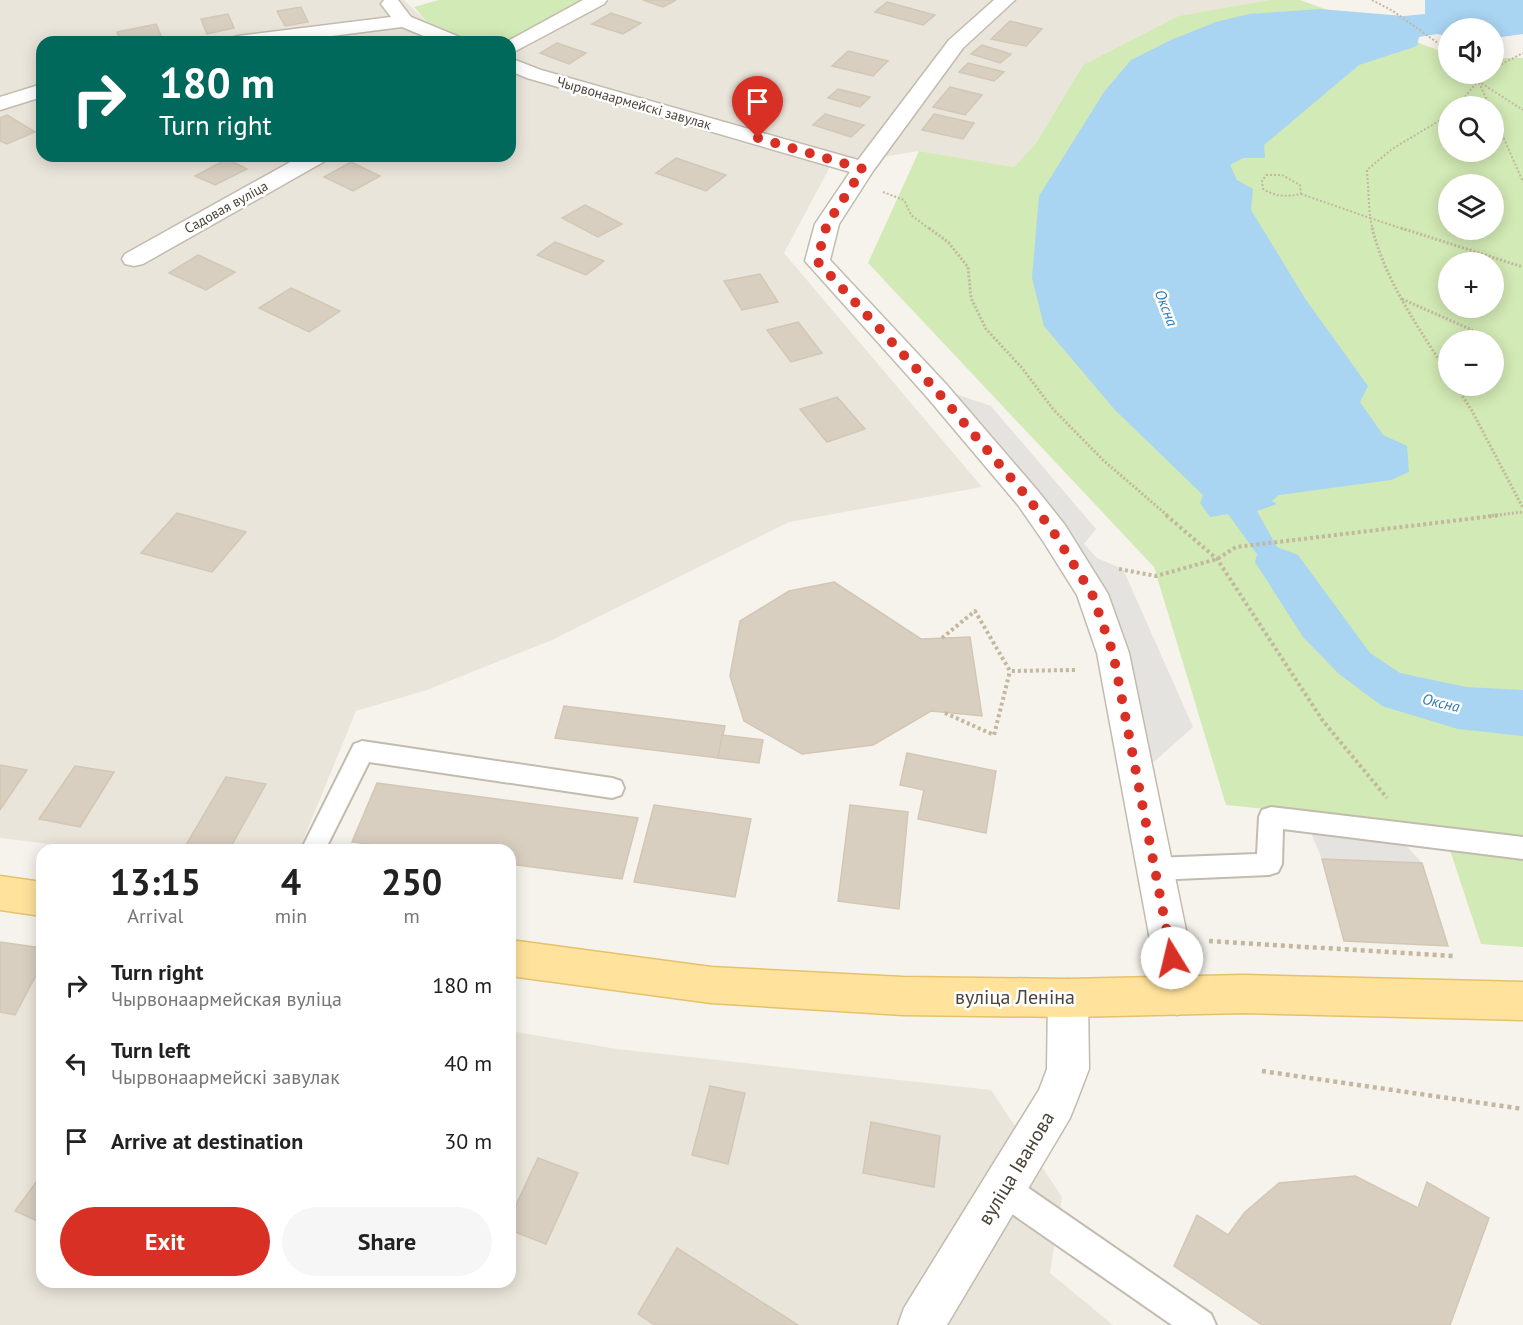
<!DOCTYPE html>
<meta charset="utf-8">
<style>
body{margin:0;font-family:"PT Sans",sans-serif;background:#f6f6f6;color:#222;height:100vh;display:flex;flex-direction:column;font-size:22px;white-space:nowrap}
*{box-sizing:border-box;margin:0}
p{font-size:20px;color:#767676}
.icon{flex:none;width:33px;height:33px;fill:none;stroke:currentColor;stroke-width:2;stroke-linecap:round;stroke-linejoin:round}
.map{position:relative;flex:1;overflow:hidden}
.panel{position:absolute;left:36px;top:844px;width:480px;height:444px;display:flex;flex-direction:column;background:#fff;border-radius:18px;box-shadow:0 3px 15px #0003}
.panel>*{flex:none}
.guide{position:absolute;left:36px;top:36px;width:480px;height:126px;border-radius:18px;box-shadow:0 3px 15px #0003;background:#00695c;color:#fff;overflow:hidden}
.controls{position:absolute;left:1438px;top:18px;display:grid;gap:12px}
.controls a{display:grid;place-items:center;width:66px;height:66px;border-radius:50%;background:#fff;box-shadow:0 3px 15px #0003;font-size:30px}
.pin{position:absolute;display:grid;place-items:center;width:51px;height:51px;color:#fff;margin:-62px -26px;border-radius:50% 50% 50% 0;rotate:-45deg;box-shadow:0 0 6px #0007}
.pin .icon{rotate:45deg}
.me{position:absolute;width:66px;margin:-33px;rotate:351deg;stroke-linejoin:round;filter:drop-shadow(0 0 4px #0008)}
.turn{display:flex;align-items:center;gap:21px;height:126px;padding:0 24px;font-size:27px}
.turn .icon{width:78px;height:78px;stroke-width:2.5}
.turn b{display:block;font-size:42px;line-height:51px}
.eta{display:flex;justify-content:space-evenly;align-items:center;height:102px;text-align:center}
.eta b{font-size:36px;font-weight:700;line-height:42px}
.action{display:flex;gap:12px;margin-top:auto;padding:12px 24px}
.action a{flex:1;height:69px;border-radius:36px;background:#d93025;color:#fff;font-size:24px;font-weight:700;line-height:69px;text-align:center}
.action a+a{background:#f6f6f6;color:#222}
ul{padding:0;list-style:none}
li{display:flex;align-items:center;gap:18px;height:78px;padding:0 24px}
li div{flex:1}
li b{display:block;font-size:22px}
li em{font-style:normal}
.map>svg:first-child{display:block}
.residential{fill:#eae5da}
.green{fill:#d2eab5;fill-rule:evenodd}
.parking{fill:#e5e3e0}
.water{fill:#a9d4f2}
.building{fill:#d8cfc1;stroke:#d3c7b4;stroke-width:1.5}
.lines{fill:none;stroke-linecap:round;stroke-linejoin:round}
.lane-casing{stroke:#c2bbae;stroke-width:4}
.street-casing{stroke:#c2bbae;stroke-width:3}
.primary-casing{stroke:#e6c16a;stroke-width:3}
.path-far3{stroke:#c4b79f;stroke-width:2;stroke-dasharray:2 2;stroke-linecap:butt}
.path-far2{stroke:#c4b79f;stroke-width:3;stroke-dasharray:2 2;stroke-linecap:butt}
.path-far1{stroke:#c4b79f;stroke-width:4;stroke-dasharray:3 3;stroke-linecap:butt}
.path{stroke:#c4b79f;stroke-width:4.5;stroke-dasharray:4 4;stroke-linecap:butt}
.lane{fill:#fff;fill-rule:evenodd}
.street{fill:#fff;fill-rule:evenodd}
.primary{fill:#ffe39c;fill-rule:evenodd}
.route{stroke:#d93025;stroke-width:10;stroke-dasharray:0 18}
.labels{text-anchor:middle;stroke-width:5;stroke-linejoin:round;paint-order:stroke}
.far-street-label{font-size:14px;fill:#4b4439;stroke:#fff}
.far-water-label{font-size:15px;font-style:italic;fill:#2e7ab2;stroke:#fff}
.near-street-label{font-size:20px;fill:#4b4439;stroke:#fff}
</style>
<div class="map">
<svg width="1523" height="1325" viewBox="0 0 1523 1325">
<rect width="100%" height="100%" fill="#f6f3ec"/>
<g class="residential">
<polygon points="0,0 404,0 431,26 471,42 42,42 42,156 510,156 510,54 610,0 1269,0 1178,16 1083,65 1036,143 1014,167 919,151 831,165 784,253 982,487 789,522 552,640 427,690 356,711 299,850 99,850 0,838"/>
<polygon points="0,947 42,954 42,1282 510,1282 510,1031 617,1049 991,1090 1062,1197 1050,1273 1113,1325 0,1325"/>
</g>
<g class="green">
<polygon points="439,0 584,0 505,42 476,42 427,22 414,7"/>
<path d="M1269,0H1300L1449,54V74H1494V58H1523V947L1481,944L1442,826L1226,805L1154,567L868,263L919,151L1014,167L1036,143L1083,65L1178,16ZM1449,106H1494V152H1449ZM1449,184H1494V230H1449ZM1449,262H1494V308H1449ZM1449,340H1494V386H1449Z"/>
</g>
<g class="parking">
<polygon points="941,389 991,406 1096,529 1084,544 1097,558 1123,569 1193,727 1136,778 1092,594"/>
<polygon points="1306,821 1394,832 1422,863 1322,859"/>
</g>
<polygon class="water" points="1425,0 1523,0 1523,34 1494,38 1494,28 1449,28 1449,36 1437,34 1419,37 1417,46 1359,65 1264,145 1265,158 1243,158 1230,165 1237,180 1253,189 1251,210 1306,300 1368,386 1360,402 1383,435 1407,446 1409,472 1391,480 1279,495 1272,501 1277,504 1257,511 1277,547 1298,555 1370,653 1400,673 1466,687 1523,690 1523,736 1458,729 1382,706 1339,674 1303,637 1255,562 1257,554 1228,514 1210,517 1200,503 1203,495 1115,410 1044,326 1032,278 1039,196 1104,92 1131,60 1171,40 1216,22 1249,14 1320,9 1404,16 1425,14"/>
<g class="building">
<polygon points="643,0 676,0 663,7"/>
<polygon points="887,2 935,15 923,25 875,12"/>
<polygon points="301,7 308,22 285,26 277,11"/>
<polygon points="611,13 641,23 623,34 592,24"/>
<polygon points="228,14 234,28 207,34 201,19"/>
<polygon points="1010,21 1042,29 1026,46 991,39"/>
<polygon points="156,24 162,38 140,42 121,42 117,32"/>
<polygon points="557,43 586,53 569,64 540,53"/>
<polygon points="982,45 1011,54 1000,63 971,54"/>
<polygon points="848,51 888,61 873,76 832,66"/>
<polygon points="968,63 1004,72 994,81 959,72"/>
<polygon points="950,87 982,95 965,115 933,107"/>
<polygon points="838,89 870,97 860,107 828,98"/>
<polygon points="825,114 864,125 851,137 813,125"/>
<polygon points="934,114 974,123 963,139 922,130"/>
<polygon points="7,115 35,132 7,144 0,141 0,118"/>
<polygon points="676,158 726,175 706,191 656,173"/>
<polygon points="227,159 247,169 215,185 195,176"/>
<polygon points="351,162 380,176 353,191 324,177"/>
<polygon points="585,205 622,224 598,237 562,218"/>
<polygon points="555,242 604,261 586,275 537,255"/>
<polygon points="198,255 235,272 206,290 169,273"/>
<polygon points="760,274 778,302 742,310 724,281"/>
<polygon points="291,288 340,311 309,332 259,308"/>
<polygon points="798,322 822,353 791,362 767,330"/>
<polygon points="837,397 865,429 827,442 800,409"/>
<polygon points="177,513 246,532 212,572 141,553"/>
<polygon points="834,582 921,639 970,637 982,716 931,711 873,745 802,754 744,721 730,676 740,621 789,591"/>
<polygon points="564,706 725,726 718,758 555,738"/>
<polygon points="722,735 763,740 759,763 718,758"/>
<polygon points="907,753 996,771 986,833 918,819 924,790 900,785"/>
<polygon points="0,765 27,770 0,810"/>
<polygon points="75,766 114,772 80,827 39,819"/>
<polygon points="226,777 266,784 229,850 183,850"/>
<polygon points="377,783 638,818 622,879 510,864 510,850 416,850 352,842"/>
<polygon points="654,805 751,819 735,897 634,882"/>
<polygon points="850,805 908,812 899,909 838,901"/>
<polygon points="1322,859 1422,863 1448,946 1344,941"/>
<polygon points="0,942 42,948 42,964 15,1015 0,1012"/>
<polygon points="710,1086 745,1093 728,1164 692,1155"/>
<polygon points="871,1122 940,1136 934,1187 863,1173"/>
<polygon points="538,1158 578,1173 546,1244 510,1230 510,1218"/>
<polygon points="42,1174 42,1223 15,1211"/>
<polygon points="1355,1176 1418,1208 1427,1182 1489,1218 1450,1325 1262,1325 1174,1266 1197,1215 1228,1235 1245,1212 1279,1183"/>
<polygon points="677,1248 798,1325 655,1325 638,1314"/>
</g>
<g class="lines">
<g class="lane-casing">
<g id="lane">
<polygon points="362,741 612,778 621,781 624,788 621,795 612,798 369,762 325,850 301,850 354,744"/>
<polygon points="1271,807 1523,837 1523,859 1283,829 1282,864 1278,872 1269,875 1154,880 1145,877 1141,869 1145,861 1154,858 1257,854 1259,817 1262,810"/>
<polygon points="1003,1174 1014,1178 1211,1314 1216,1325 1172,1325 992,1200 988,1189 992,1178"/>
</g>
</g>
<g class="street-casing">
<g id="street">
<polygon points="384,0 398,0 411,17 462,38 465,42 438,42 402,27 285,42 228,42 231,38 238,36 391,17 381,4"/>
<polygon points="583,0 607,0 604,4 510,54 510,42 506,42"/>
<polygon points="994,0 1015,0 963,48 873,171 839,224 830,260 946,384 1038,491 1065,525 1108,594 1129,653 1188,940 1197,996 1191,1009 1177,1015 1163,1009 1157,996 1150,940 1097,653 1077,595 1043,541 1018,505 926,396 805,261 815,224 850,172 527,78 510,71 510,58 541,70 858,160 949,40"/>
<polygon points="42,84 42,97 0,110 0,97"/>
<polygon points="301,156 328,156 325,161 143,264 134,266 125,264 122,259 125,254"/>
<polygon points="1068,979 1082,985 1088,998 1089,1069 1076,1103 1070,1118 947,1325 898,1325 904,1308 1039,1090 1047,1069 1048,998 1054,985"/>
</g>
</g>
<g class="primary-casing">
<g id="primary">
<polygon points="0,876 42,882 42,916 0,910"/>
<polygon points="510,940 711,967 903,977 1068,979 1243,975 1523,982 1523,1020 1243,1013 1068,1017 903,1015 711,1003 510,976"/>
</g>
</g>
<g class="path-far3">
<polyline points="1372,0 1393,11 1449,51"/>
<polyline points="1494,68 1523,53"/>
<polyline points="1478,81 1487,74"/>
<polyline points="1457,106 1478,81 1473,74"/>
<polyline points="1490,106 1478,81 1523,110"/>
<polyline points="1494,116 1523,182"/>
<path d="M1266,175H1282L1300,185L1301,194C1286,197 1276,197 1263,189L1262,181Z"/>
<polyline points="883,192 904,200 911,215 931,230"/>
<polyline points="1301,194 1370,218 1373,230"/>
<polyline points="1406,230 1370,218 1367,170 1392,149 1449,115"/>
</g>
<g class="path-far2">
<polyline points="929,228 948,242 968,267 971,298 986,329 1022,368 1053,409 1103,460 1168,516"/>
<path d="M1372,228C1386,282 1419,329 1449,375"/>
<polyline points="1401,228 1523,267"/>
<polyline points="1402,299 1472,330 1465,340"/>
<polyline points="1445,369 1449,363"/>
<polyline points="1456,386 1472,411 1523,508"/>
<polyline points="1488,516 1523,512"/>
</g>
<g class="path-far1">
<polyline points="1166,515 1217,559 1323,721 1387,798"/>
<polyline points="1119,569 1156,576 1217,559 1236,547 1501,515"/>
<polyline points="942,638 975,611 1010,671 1077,670"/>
<polyline points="945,713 994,735 1010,671"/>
</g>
<g class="path">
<polyline points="1209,941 1453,956"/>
<polyline points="1262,1071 1523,1109"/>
</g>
<use href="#lane" class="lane"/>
<use href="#street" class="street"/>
<use href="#primary" class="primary"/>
</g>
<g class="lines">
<polyline class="route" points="758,138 863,169 827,224 817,261 936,390 1028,498 1054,533 1092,594 1113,653 1172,958"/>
</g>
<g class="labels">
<g class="far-street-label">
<text transform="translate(634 103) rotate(16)" y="5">Чырвонаармейскі завулак</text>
<text transform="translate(226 207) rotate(-29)" y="5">Садовая вуліца</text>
</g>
<g class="far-water-label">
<text transform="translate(1166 308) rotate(69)" y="5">Оксна</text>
<text transform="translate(1441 703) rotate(13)" y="5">Оксна</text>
</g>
<g class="near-street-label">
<text x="1015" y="1004">вуліца Леніна</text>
<text transform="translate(1016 1168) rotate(-59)" y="7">вуліца Іванова</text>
</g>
</g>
</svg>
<div class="controls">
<a><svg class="icon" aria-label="sound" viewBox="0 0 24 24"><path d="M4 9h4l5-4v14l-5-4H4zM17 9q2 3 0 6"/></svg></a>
<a><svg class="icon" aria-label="search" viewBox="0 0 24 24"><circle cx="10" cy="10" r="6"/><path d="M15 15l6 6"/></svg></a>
<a><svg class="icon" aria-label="layers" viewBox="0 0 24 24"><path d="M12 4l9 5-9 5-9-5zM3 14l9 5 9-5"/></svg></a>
<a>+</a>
<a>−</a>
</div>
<div class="pin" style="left:758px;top:138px;background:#d93025"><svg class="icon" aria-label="arrive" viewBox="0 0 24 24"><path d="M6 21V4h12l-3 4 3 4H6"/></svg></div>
<svg class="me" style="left:1172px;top:958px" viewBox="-20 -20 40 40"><circle r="19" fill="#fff"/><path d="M0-13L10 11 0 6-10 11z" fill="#d93025"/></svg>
<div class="guide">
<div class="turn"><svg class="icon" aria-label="right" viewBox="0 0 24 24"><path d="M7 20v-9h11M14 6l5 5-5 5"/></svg><div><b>180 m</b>Turn right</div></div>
</div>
<section class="panel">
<div class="eta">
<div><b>13:15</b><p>Arrival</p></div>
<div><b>4</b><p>min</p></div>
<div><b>250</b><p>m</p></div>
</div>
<ul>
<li><svg class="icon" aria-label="right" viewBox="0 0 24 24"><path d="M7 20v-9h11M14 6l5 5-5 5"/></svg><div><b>Turn right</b><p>Чырвонаармейская вуліца</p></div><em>180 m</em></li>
<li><svg class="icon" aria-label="left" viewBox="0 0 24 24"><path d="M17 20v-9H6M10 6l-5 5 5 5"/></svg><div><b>Turn left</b><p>Чырвонаармейскі завулак</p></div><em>40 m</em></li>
<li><svg class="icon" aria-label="arrive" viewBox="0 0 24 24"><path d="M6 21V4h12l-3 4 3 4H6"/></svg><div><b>Arrive at destination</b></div><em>30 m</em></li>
</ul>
<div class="action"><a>Exit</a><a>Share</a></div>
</section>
</div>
